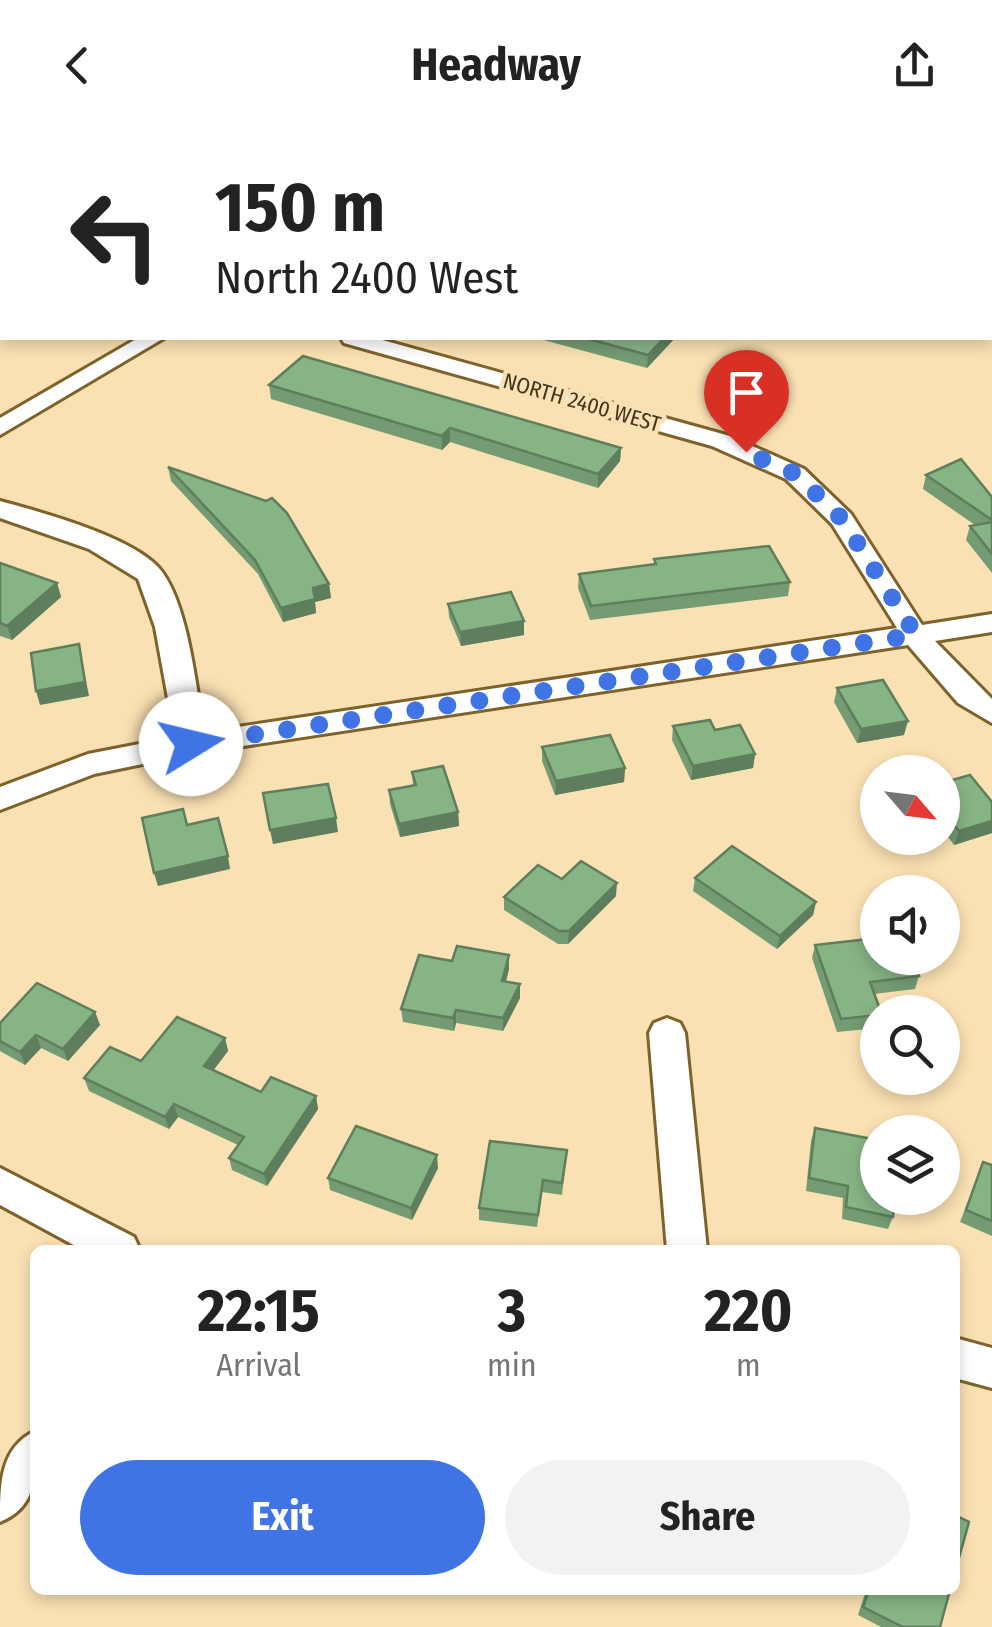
<!DOCTYPE html>
<style>
body{margin:0;font-family:"Fira Sans Condensed",sans-serif;background:#f2f2f2;color:#222;height:100vh;display:flex;flex-direction:column;font-size:38px;white-space:nowrap}
*{box-sizing:border-box;margin:0}
p{font-size:32px;color:#767676}
.icon{flex:none;width:55px;height:55px;fill:none;stroke:currentColor;stroke-width:2;stroke-linecap:round;stroke-linejoin:round}
.map{position:relative;flex:1;overflow:hidden}
.sheet{position:absolute;left:30px;top:1115px;width:930px;height:350px;display:flex;flex-direction:column;background:#fff;border-radius:15px;box-shadow:0 5px 15px #0003}
.sheet>*{flex:none}
.guide{position:absolute;left:0px;top:0px;width:992px;height:210px;box-shadow:0 5px 15px #0003;background:#fff;color:#222;overflow:hidden}
.needle{width:65px;rotate:118deg}
.fabs{position:absolute;left:860px;top:625px;display:grid;gap:20px}
.fabs a{display:grid;place-items:center;width:100px;height:100px;border-radius:50%;background:#fff;box-shadow:0 5px 15px #0003;font-size:50px}
.pin{position:absolute;display:grid;place-items:center;width:85px;height:85px;color:#fff;margin:-102px -42px;border-radius:50% 50% 50% 0;rotate:-45deg;box-shadow:0 0 10px #0007}
.pin .icon{rotate:45deg}
.me{position:absolute;width:110px;margin:-55px;rotate:81deg;stroke-linejoin:round;filter:drop-shadow(0 0 8px #0008)}
.turn{display:flex;align-items:center;gap:35px;height:210px;padding:0 50px;font-size:45px}
.turn .icon{width:130px;height:130px;stroke-width:2.5}
.turn b{display:block;font-size:70px;line-height:85px}
.eta{display:flex;justify-content:space-evenly;align-items:center;height:170px;text-align:center}
.eta b{font-size:60px;font-weight:700;line-height:70px}
.primary-button{display:flex;gap:20px;margin-top:auto;padding:20px 50px}
.primary-button a{flex:1;height:115px;border-radius:60px;background:#4074e4;color:#fff;font-size:40px;font-weight:700;line-height:115px;text-align:center}
.primary-button a+a{background:#f2f2f2;color:#222}
header{display:flex;justify-content:space-between;align-items:center;height:130px;padding:0 50px;background:#fff;font-size:45px;font-weight:700}
.map>svg:first-child{display:block}
.lines{fill:none;stroke-linecap:round;stroke-linejoin:round}
.canal{fill:#27c4d0;fill-rule:evenodd}
.street-casing{stroke:#7e6229;stroke-width:6}
.street{fill:#fff;fill-rule:evenodd}
.wall{fill:#749b72}
.shaded-wall{fill:#5e7e5d}
.building{fill:#87b485;stroke:#5e7e5d;stroke-width:2.5}
.route{stroke:#4074e4;stroke-width:18;stroke-dasharray:0 32.4}
.labels{text-anchor:middle;stroke-width:9;stroke-linejoin:round;paint-order:stroke}
.far-street-label{font-size:22px;fill:#41351d;stroke:#fae1b3}
</style>
<header><svg class="icon" aria-label="back" viewBox="0 0 24 24"><path d="M15 5l-7 7 7 7"/></svg>Headway<svg class="icon" aria-label="share" viewBox="0 0 24 24"><path d="M12 15V3M7 8l5-5 5 5M5 13v7h14v-7"/></svg></header>
<div class="map">
<svg width="992" height="1497" viewBox="0 0 992 1497">
<rect width="100%" height="100%" fill="#fae1b3"/>
<g class="lines">
<polygon class="canal" points="2,130 2,147 0,148 0,131"/>
<g class="street-casing">
<g id="street">
<polygon points="179,0 205,0 206,2 181,2"/>
<polygon points="990,188 992,189 992,203 990,202"/>
<polygon points="138,208 164,208 0,305 0,288"/>
<path d="M341,208H375L730,306L804,339L851,384L922,495L992,484V502L935,511L992,569V593L958,573L908,515L191,624L94,644L0,680V657L88,624L175,607L155,497L138,449L89,419L0,388V371C41,382 129,406 158,437C188,470 196,558 204,602L897,498L832,394L786,349L712,316L344,213Z"/>
<polygon points="667,888 680,893 685,903 707,1120 667,1120 649,903 654,893"/>
<polygon points="0,1038 134,1107 140,1120 83,1120 0,1075"/>
<polygon points="955,1208 992,1218 992,1258 955,1248"/>
<path d="M35,1301C35,1339 41,1375 0,1392C0,1354 0,1318 35,1301Z"/>
</g>
</g>
<use href="#street" class="street"/>
</g>
<g class="wall">
<polygon points="536,208 675,208 647,238"/>
<polygon points="269,255 621,318 620,331 598,358 450,312 442,320 271,269"/>
<polygon points="168,337 329,454 331,468 315,472 316,483 283,492 258,444 171,351"/>
<polygon points="926,345 992,367 992,443 966,410 970,396 975,395 923,359"/>
<polygon points="654,429 790,452 788,466 590,490 578,458 579,444 654,434"/>
<polygon points="0,433 57,453 61,467 12,510 0,506"/>
<polygon points="448,474 524,505 461,516 449,487"/>
<polygon points="837,558 904,605 857,613 834,572"/>
<polygon points="673,596 715,600 755,624 753,638 691,650 672,610"/>
<polygon points="542,617 625,638 624,652 555,665 542,631"/>
<polygon points="412,642 458,682 459,696 400,707 390,674 389,660 413,655"/>
<polygon points="942,653 992,672 992,703 954,715 942,699"/>
<polygon points="695,748 816,772 813,785 777,819 693,761"/>
<polygon points="562,749 616,766 568,814 558,814 504,780 504,767"/>
<polygon points="815,815 919,846 915,859 874,864 878,882 878,898 837,902 812,828"/>
<polygon points="509,825 509,839 506,852 520,854 520,868 503,901 456,893 454,901 403,892 401,879 452,831"/>
<polygon points="95,882 100,895 68,931 41,918 25,935 0,921 0,893"/>
<polygon points="225,908 228,921 213,940 261,962 316,966 318,979 267,1056 232,1040 229,1028 238,1015 178,987 169,999 89,961 84,948"/>
<polygon points="815,998 893,1087 888,1099 842,1089 843,1068 806,1061 811,1011"/>
<polygon points="566,1032 562,1065 542,1062 537,1097 479,1090 479,1078"/>
<polygon points="983,1032 992,1035 992,1106 960,1092"/>
<polygon points="438,1038 412,1090 330,1060 328,1048"/>
<polygon points="866,1460 950,1460 940,1497 881,1497 858,1485"/>
</g>
<g class="shaded-wall">
<polygon points="664,208 675,208 647,238 648,225"/>
<polygon points="450,298 450,312 442,320 442,306"/>
<polygon points="621,318 620,331 598,358 598,344"/>
<polygon points="57,453 61,467 12,510 7,496"/>
<polygon points="329,454 331,468 315,472 316,483 283,492 281,478 313,458"/>
<polygon points="524,491 524,505 461,516 460,502"/>
<polygon points="79,514 89,566 40,575 36,561"/>
<polygon points="908,591 904,605 857,613 861,599"/>
<polygon points="755,624 753,638 691,650 693,636"/>
<polygon points="625,638 624,652 555,665 556,651"/>
<polygon points="458,682 459,696 400,707 399,694"/>
<polygon points="336,688 338,702 273,714 270,700"/>
<polygon points="992,691 992,703 954,715 959,701"/>
<polygon points="228,726 230,739 158,756 154,743"/>
<polygon points="617,753 616,766 568,814 569,801"/>
<polygon points="816,772 813,785 777,819 780,806"/>
<polygon points="509,825 509,839 502,864 502,851"/>
<polygon points="520,854 520,868 503,901 503,888"/>
<polygon points="456,880 456,893 454,901 453,888"/>
<polygon points="95,882 100,895 68,931 63,919"/>
<polygon points="36,905 41,918 25,935 20,922"/>
<polygon points="225,908 228,921 207,949 204,936"/>
<polygon points="316,966 318,979 267,1056 264,1044"/>
<polygon points="174,974 178,987 169,999 165,987"/>
<polygon points="437,1025 438,1038 412,1090 411,1078"/>
</g>
<g class="building">
<polygon points="766,0 818,0 815,2 764,2"/>
<polygon points="888,0 992,0 992,1 990,2 886,2"/>
<polygon points="992,17 992,54 990,54 990,18"/>
<polygon points="585,208 664,208 648,225"/>
<polygon points="303,226 621,318 598,344 450,298 442,306 269,255"/>
<polygon points="961,329 992,367 992,390 926,345"/>
<polygon points="168,337 266,371 272,368 287,383 329,454 313,458 315,469 281,478 255,430"/>
<polygon points="992,392 992,424 970,396"/>
<polygon points="769,416 790,452 591,476 579,444 656,434 654,429"/>
<polygon points="0,433 57,453 7,496 0,493"/>
<polygon points="511,462 524,491 460,502 448,474"/>
<polygon points="79,514 85,552 36,561 31,523"/>
<polygon points="883,550 908,591 861,599 837,558"/>
<polygon points="710,590 715,600 740,595 755,624 693,636 673,596"/>
<polygon points="610,605 625,638 556,651 542,617"/>
<polygon points="443,636 458,682 399,694 389,660 416,655 412,642"/>
<polygon points="970,645 992,672 992,691 959,701 942,680 942,653"/>
<polygon points="328,654 336,688 270,700 263,663"/>
<polygon points="183,679 187,695 218,688 228,726 154,743 142,688"/>
<polygon points="732,716 816,772 780,806 695,748"/>
<polygon points="581,731 617,753 569,801 559,801 504,767 538,735 562,749"/>
<polygon points="878,808 878,828 912,828 919,846 870,852 881,882 878,882 878,885 841,889 815,815"/>
<polygon points="457,816 509,825 502,851 520,854 503,888 456,880 453,888 401,879 419,825 452,831"/>
<polygon points="37,853 95,882 63,919 36,905 20,922 0,911 0,893"/>
<polygon points="177,887 225,908 204,936 261,962 271,947 316,966 264,1044 229,1028 244,1007 174,974 165,987 84,948 110,917 141,931"/>
<polygon points="356,996 437,1025 411,1078 328,1048"/>
<polygon points="815,998 878,1010 878,1068 894,1068 893,1087 846,1077 848,1056 809,1048"/>
<polygon points="490,1011 567,1020 562,1053 543,1050 538,1085 479,1078"/>
<polygon points="983,1032 992,1035 992,1091 966,1080"/>
<polygon points="955,1385 969,1392 955,1442"/>
<polygon points="869,1460 950,1460 940,1497 903,1497 863,1477"/>
</g>
<g class="lines">
<polyline class="route" points="191,614 916,505 842,389 796,344 746,322"/>
</g>
<g class="labels">
<g class="far-street-label">
<text transform="translate(582 272) rotate(16)" y="8">NORTH 2400 WEST</text>
</g>
</g>
</svg>
<div class="fabs">
<a><svg class="needle" viewBox="-14 -14 28 28"><path d="M0-13l5 13h-10z" fill="#e53935"/><path d="M0 13l5-13h-10z" fill="#767676"/></svg></a>
<a><svg class="icon" aria-label="sound" viewBox="0 0 24 24"><path d="M4 9h4l5-4v14l-5-4H4zM17 9q2 3 0 6"/></svg></a>
<a><svg class="icon" aria-label="search" viewBox="0 0 24 24"><circle cx="10" cy="10" r="6"/><path d="M15 15l6 6"/></svg></a>
<a><svg class="icon" aria-label="layers" viewBox="0 0 24 24"><path d="M12 4l9 5-9 5-9-5zM3 14l9 5 9-5"/></svg></a>
</div>
<div class="pin" style="left:746px;top:322px;background:#d93025"><svg class="icon" aria-label="arrive" viewBox="0 0 24 24"><path d="M6 21V4h12l-3 4 3 4H6"/></svg></div>
<svg class="me" style="left:191px;top:614px" viewBox="-20 -20 40 40"><circle r="19" fill="#fff"/><path d="M0-13L10 11 0 6-10 11z" fill="#4074e4"/></svg>
<div class="guide">
<div class="turn"><svg class="icon" aria-label="left" viewBox="0 0 24 24"><path d="M17 20v-9H6M10 6l-5 5 5 5"/></svg><div><b>150 m</b>North 2400 West</div></div>
</div>
<section class="sheet">
<div class="eta">
<div><b>22:15</b><p>Arrival</p></div>
<div><b>3</b><p>min</p></div>
<div><b>220</b><p>m</p></div>
</div>
<div class="primary-button"><a>Exit</a><a>Share</a></div>
</section>
</div>
